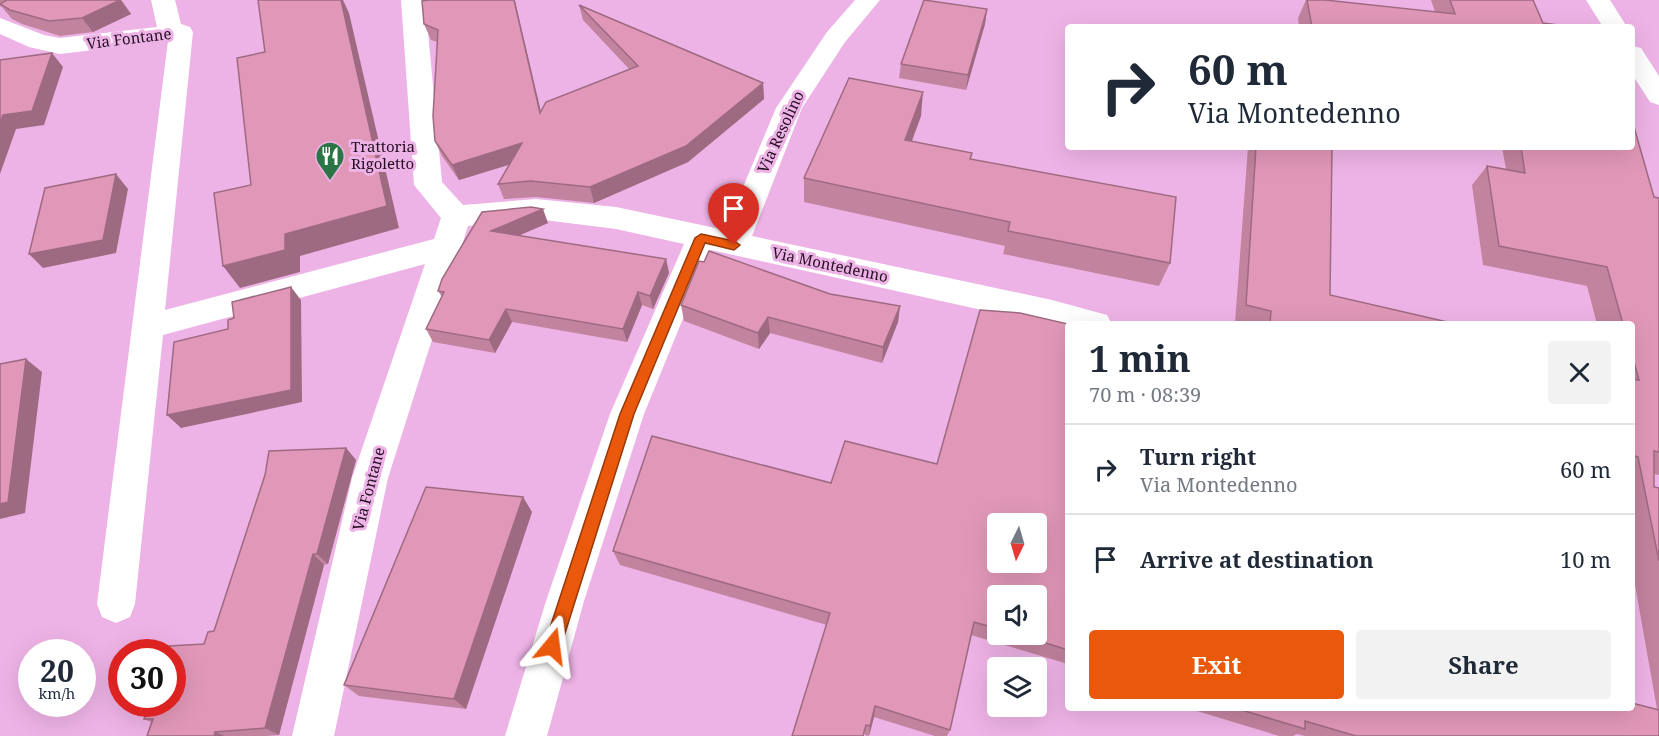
<!DOCTYPE html>
<meta charset="utf-8">
<style>
body{margin:0;font-family:"Noto Serif",serif;background:#f2f2f3;color:#1f2937;height:100vh;display:flex;flex-direction:column;font-size:22px;white-space:nowrap}
*{box-sizing:border-box;margin:0}
p{font-size:20px;color:#747a83}
.icon{flex:none;width:33px;height:33px;fill:none;stroke:currentColor;stroke-width:2;stroke-linecap:round;stroke-linejoin:round}
.map{position:relative;flex:1;overflow:hidden}
.side{position:absolute;left:1065px;top:321px;width:570px;height:390px;display:flex;flex-direction:column;background:#fff;border-radius:6px;box-shadow:0 6px 24px #0002}
.side>*{flex:none}
.top-card{position:absolute;left:1065px;top:24px;width:570px;height:126px;border-radius:6px;box-shadow:0 6px 24px #0002;background:#fff;color:#1f2937;overflow:hidden}
.needle{width:39px;rotate:185deg}
.fabs{position:absolute;left:987px;top:513px;display:grid;gap:12px}
.fabs a{display:grid;place-items:center;width:60px;height:60px;border-radius:6px;background:#fff;box-shadow:0 6px 24px #0002;font-size:30px}
.speed{position:absolute;left:18px;top:639px;display:flex;gap:12px;font-size:30px;font-weight:700;text-align:center}
.speed>*{display:grid;place-content:center;width:78px;height:78px;border-radius:50%;background:#fff;box-shadow:0 6px 24px #0002;line-height:1}
.speed small{font-size:15px;font-weight:400}
.speed .limit{border:9px solid #d22;background:#fff;color:#111}
.pin{position:absolute;display:grid;place-items:center;width:51px;height:51px;color:#fff;margin:-62px -26px;border-radius:50% 50% 50% 0;rotate:-45deg;box-shadow:0 0 6px #0007}
.pin .icon{rotate:45deg}
.me{position:absolute;width:66px;margin:-33px;rotate:16deg;stroke-linejoin:round;filter:drop-shadow(0 0 4px #0008)}
.turn{display:flex;align-items:center;gap:21px;height:126px;padding:0 24px;font-size:27px}
.turn .icon{width:78px;height:78px;stroke-width:2.5}
.turn b{display:block;font-size:42px;line-height:51px}
.round{display:grid;place-items:center;flex:none;width:63px;height:63px;border-radius:6px;background:#f2f2f3}
.headline{display:flex;align-items:center;justify-content:space-between;height:102px;padding:0 24px}
h1{font-size:36px;font-weight:700;line-height:45px}
.primary-button{display:flex;gap:12px;margin-top:auto;padding:12px 24px}
.primary-button a{flex:1;height:69px;border-radius:6px;background:#ea580c;color:#fff;font-size:24px;font-weight:700;line-height:69px;text-align:center}
.primary-button a+a{background:#f2f2f3;color:#1f2937}
ul{padding:0;list-style:none}
li{display:flex;align-items:center;gap:18px;height:90px;padding:0 24px;border-top:2px solid #e0e1e3}
li div{flex:1}
li b{display:block;font-size:22px}
li em{font-style:normal}
.map>svg:first-child{display:block}
.lines{fill:none;stroke-linecap:round;stroke-linejoin:round}
.minor{fill:#fff;fill-rule:evenodd}
.wall{fill:#c2839e;fill-rule:evenodd}
.shaded-wall{fill:#9e6a81}
.building{fill:#e198b8;stroke:#9e6a81;stroke-width:1.5;fill-rule:evenodd}
.route{fill:#ea580c;stroke:#983908;stroke-width:1.5}
.labels{text-anchor:middle;stroke-width:6;stroke-linejoin:round;paint-order:stroke}
.street-label{font-size:15px;fill:#230e21;stroke:#eeb3e6}
.poi-label{font-size:15px;fill:#230e21;stroke:#eeb3e6;text-anchor:start}
</style>
<div class="map">
<svg width="1659" height="736" viewBox="0 0 1659 736">
<rect width="100%" height="100%" fill="#eeb3e6"/>
<g class="lines">
<g class="minor">
<polygon points="151,0 175,0 181,24 190,27 193,32 165,310 434,239 441,218 414,185 401,0 425,0 442,182 463,205 536,199 616,207 725,230 776,108 827,32 855,0 880,0 845,42 802,108 752,236 1052,300 1107,315 1112,324 1068,324 1068,329 711,250 644,414 584,601 547,736 505,736 546,601 610,414 684,244 616,229 536,219 468,226 388,478 334,736 292,736 352,478 425,264 163,335 135,604 130,617 116,623 102,617 97,604 168,41 60,54 29,47 0,34 0,18 44,35 60,38 157,27"/>
<polygon points="1586,0 1610,0 1627,27 1603,27"/>
<polygon points="1632,46 1641,48 1659,76 1659,105 1650,102 1632,74"/>
</g>
</g>
<g class="wall">
<polygon points="0,0 121,0 131,14 93,32 60,36 22,24 12,19 2,7 0,6"/>
<polygon points="1306,0 1325,0 1435,12 1431,0 1533,0 1543,23 1559,27 1299,27 1298,18"/>
<polygon points="422,1 541,112 630,70 583,20 579,5 763,83 764,99 688,162 594,203 536,197 504,199 498,184 509,165 459,180 442,156 435,141 437,42 431,40 424,24"/>
<polygon points="987,9 985,24 966,90 899,78 901,64"/>
<polygon points="921,116 912,141 972,153 971,159 1170,263 1159,286 1003,254 1005,246 804,202 804,178"/>
<polygon points="1248,147 1332,147 1330,295 1456,324 1239,324 1235,323"/>
<polygon points="1353,147 1372,147 1370,150"/>
<polygon points="1502,147 1632,147 1654,197 1659,198 1659,475 1654,474 1654,487 1659,488 1659,736 1305,736 1297,734 1293,736 1279,736 1187,708 1632,708 1657,709 1632,568 1632,324 1597,324 1587,286 1483,265 1472,185 1487,166 1506,169"/>
<polygon points="482,212 548,223 518,236 666,259 669,273 653,309 642,305 627,342 512,322 495,353 433,342 426,329 442,297 438,291"/>
<polygon points="830,294 900,306 898,322 882,363 770,333 759,349 684,321 681,305"/>
<path d="M1068,324V664L971,635L950,730L947,736H935L874,717L869,736L865,735L827,625L620,565L613,551L831,483L937,464ZM998,596L1036,634H998Z"/>
<polygon points="346,448 356,460 328,564 324,565 279,735 266,736 147,736 151,722 144,719 214,631"/>
<polygon points="532,512 466,709 359,696 344,685"/>
</g>
<g class="shaded-wall">
<polygon points="120,0 121,0 131,14 93,32 82,18"/>
<polygon points="341,0 343,0 349,13 399,228 300,256 300,272 240,288 223,266 285,234"/>
<polygon points="514,0 515,1 545,129 540,113"/>
<polygon points="987,9 985,24 966,90 968,75"/>
<polygon points="52,53 63,67 44,125 16,129 0,174 0,123 3,115"/>
<polygon points="763,83 764,99 688,162 594,203 590,187"/>
<polygon points="923,92 921,116 903,164 905,140"/>
<polygon points="522,143 527,159 459,180 452,165"/>
<polygon points="116,174 128,189 116,253 43,268 29,254"/>
<polygon points="543,209 548,223 497,245 491,231"/>
<polygon points="666,259 669,273 653,309 650,296"/>
<polygon points="291,287 301,300 302,402 181,428 167,415"/>
<polygon points="638,292 642,305 627,342 623,329"/>
<polygon points="900,306 898,322 882,363 883,347"/>
<polygon points="506,309 512,322 495,353 489,340"/>
<polygon points="768,317 770,333 759,349 758,333"/>
<polygon points="26,359 42,372 25,513 0,519 0,504"/>
<polygon points="346,448 356,460 328,564 317,554"/>
<polygon points="523,497 532,512 466,709 454,699"/>
<polygon points="313,554 324,565 279,735 265,728"/>
<polygon points="875,706 874,717 869,736 870,726"/>
<polygon points="215,732 225,736 214,736"/>
</g>
<g class="building">
<polygon points="7,0 120,0 82,18 49,21 10,10 0,4"/>
<polygon points="258,0 341,0 387,206 285,234 285,250 223,266 214,193 251,185 237,58 265,52"/>
<polygon points="429,0 514,0 540,113 546,102 638,66 579,5 763,83 686,146 590,187 531,181 498,184 522,143 452,165 435,141 433,116 438,30 424,24 422,1"/>
<polygon points="924,0 987,9 968,75 901,64"/>
<polygon points="1307,0 1325,0 1455,14 1450,0 1533,0 1543,23 1558,25 1559,27 1312,27"/>
<polygon points="52,53 32,111 3,115 0,123 0,60"/>
<polygon points="849,78 923,92 905,140 972,153 970,159 1176,197 1170,263 1008,231 1010,222 804,178"/>
<polygon points="1632,120 1654,197 1659,198 1659,452 1654,451 1654,487 1659,488 1659,561 1638,457 1632,455 1632,379 1639,380 1632,355 1632,324 1623,324 1607,267 1499,246 1487,166 1525,173 1521,147 1632,147"/>
<polygon points="1256,147 1332,147 1330,295 1456,324 1270,324 1271,311 1246,305"/>
<polygon points="116,174 103,240 29,254 45,188"/>
<polygon points="531,207 543,209 491,231 666,259 650,296 638,292 623,329 506,309 489,340 426,329 444,292 438,291 442,279 482,212"/>
<polygon points="709,251 830,294 900,306 883,347 768,317 758,333 681,305 699,261 704,262"/>
<polygon points="291,287 291,390 167,415 174,342 228,329 228,320 234,318 232,302"/>
<path d="M980,310L1020,313L1068,324V650L1017,634H1036V596H998V629L974,622L950,730L875,706L870,726L866,725L863,736H792L830,613L613,551L652,436L831,483L845,441L937,464ZM998,524H1036V562H998Z"/>
<polygon points="26,359 8,502 0,504 0,364"/>
<polygon points="346,448 317,554 313,554 265,728 215,732 214,736 147,736 153,719 144,719 150,704 172,704 172,652 167,652 169,646 204,644 208,632 214,631 265,475 269,451"/>
<polygon points="426,487 523,497 454,699 344,685"/>
<polygon points="1632,703 1659,710 1659,736 1356,736 1305,721 1305,729 1235,708 1632,708"/>
</g>
<polygon class="route" points="701,234 734,241 740,245 734,250 705,243 634,414 561,646 558,652 552,654 546,652 544,646 620,414 695,238"/>
<defs>
<g id="restaurant-pin" transform="scale(1.5)"><path d="M0 17L-7.5 6A9.5 9.5 0 1 1 7.5 6Z" fill="#2b7644" stroke="#eeb3e6"/><path d="M-5-6h1v4h1v-4h1v4h1v-4h1v5L-1.5 .5V6h-2V.5L-5-1ZM5-6V6H3V1.5H1.5Q1.5-4 5-6Z" fill="#fff"/></g>
</defs>
<g fill-rule="evenodd">
<use href="#restaurant-pin" x="330" y="156"/>
</g>
<g class="labels">
<g class="street-label">
<text transform="translate(129 39) rotate(-7)" y="5">Via Fontane</text>
<text transform="translate(781 132) rotate(-65)" y="5">Via Resolino</text>
<text transform="translate(830 265) rotate(12)" y="5">Via Montedenno</text>
<text transform="translate(369 489) rotate(-75)" y="5">Via Fontane</text>
</g>
<g class="poi-label">
<text x="351" y="152">Trattoria<tspan x="351" dy="17">Rigoletto</tspan></text>
</g>
</g>
</svg>
<div class="fabs">
<a><svg class="needle" viewBox="-14 -14 28 28"><path d="M0-13l5 13h-10z" fill="#e53935"/><path d="M0 13l5-13h-10z" fill="#747a83"/></svg></a>
<a><svg class="icon" aria-label="sound" viewBox="0 0 24 24"><path d="M4 9h4l5-4v14l-5-4H4zM17 9q2 3 0 6"/></svg></a>
<a><svg class="icon" aria-label="layers" viewBox="0 0 24 24"><path d="M12 4l9 5-9 5-9-5zM3 14l9 5 9-5"/></svg></a>
</div>
<div class="speed"><div>20<small>km/h</small></div><div class="limit">30</div></div>
<div class="pin" style="left:734px;top:245px;background:#d93025"><svg class="icon" aria-label="arrive" viewBox="0 0 24 24"><path d="M6 21V4h12l-3 4 3 4H6"/></svg></div>
<svg class="me" style="left:552px;top:646px" viewBox="-20 -20 40 40"><path d="M0-17L14 15 0 8-14 15z" fill="#ea580c" stroke="#fff" stroke-width="4"/></svg>
<div class="top-card">
<div class="turn"><svg class="icon" aria-label="right" viewBox="0 0 24 24"><path d="M7 20v-9h11M14 6l5 5-5 5"/></svg><div><b>60 m</b>Via Montedenno</div></div>
</div>
<section class="side">
<div class="headline"><div><h1>1 min</h1><p>70 m · 08:39</p></div><a class="round"><svg class="icon" aria-label="close" viewBox="0 0 24 24"><path d="M6 6l12 12M18 6L6 18"/></svg></a></div>
<ul>
<li><svg class="icon" aria-label="right" viewBox="0 0 24 24"><path d="M7 20v-9h11M14 6l5 5-5 5"/></svg><div><b>Turn right</b><p>Via Montedenno</p></div><em>60 m</em></li>
<li><svg class="icon" aria-label="arrive" viewBox="0 0 24 24"><path d="M6 21V4h12l-3 4 3 4H6"/></svg><div><b>Arrive at destination</b></div><em>10 m</em></li>
</ul>
<div class="primary-button"><a>Exit</a><a>Share</a></div>
</section>
</div>
